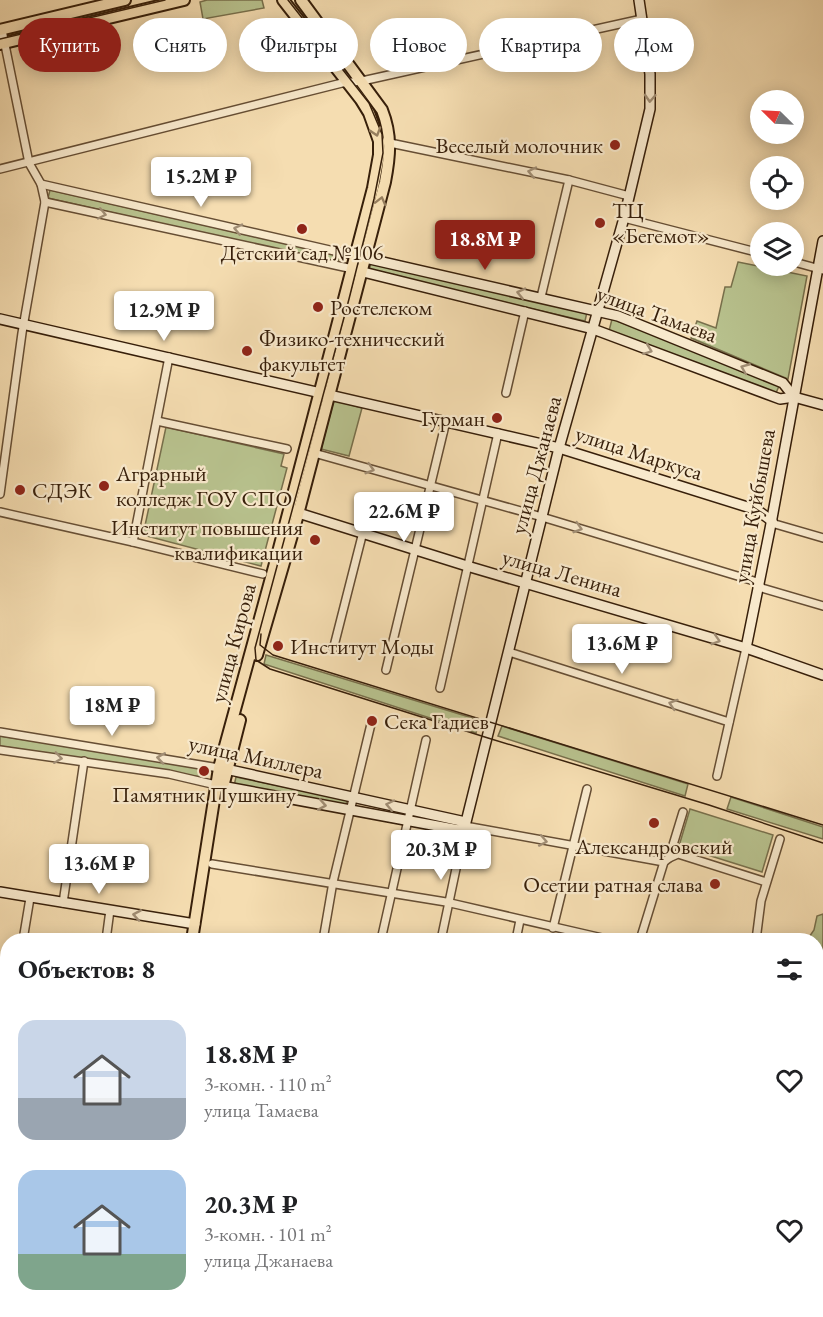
<!DOCTYPE html>
<html lang="ru">
<meta charset="utf-8">
<style>
body{margin:0;font-family:"EB Garamond",serif;background:#f2f2f2;color:#202124;height:100vh;display:flex;flex-direction:column;font-size:22px;white-space:nowrap}
*{box-sizing:border-box;margin:0}
p{font-size:20px;color:#757577}
.icon{flex:none;width:33px;height:33px;fill:none;stroke:currentColor;stroke-width:2;stroke-linecap:round;stroke-linejoin:round}
.map{position:relative;flex:1;overflow:hidden}
.panel{position:absolute;left:0px;top:933px;width:824px;height:384px;display:flex;flex-direction:column;background:#fff;border-radius:24px 24px 0 0;box-shadow:0 3px 15px #0003}
.panel>*{flex:none}
.hud{position:absolute;left:18px;top:18px;width:788px;height:54px;display:flex;gap:12px}
.needle{width:39px;rotate:294deg}
.buttons{position:absolute;left:750px;top:90px;display:grid;gap:12px}
.buttons a{display:grid;place-items:center;width:54px;height:54px;border-radius:50%;background:#fff;box-shadow:0 3px 15px #0003;font-size:30px}
.price{position:absolute;translate:-50% -51px;padding:0 14px;border-radius:6px;background:#fff;color:#222;font-size:20px;line-height:39px;filter:drop-shadow(0 2px 3px #0008)}
.price::after{content:'';position:absolute;left:50%;top:36px;width:18px;height:14px;margin-left:-9px;background:inherit;clip-path:polygon(0 0,100% 0,50% 100%)}
.price.on{background:#8f2418;color:#fff}
ul{padding:0;list-style:none}
li{display:flex;align-items:center;gap:18px;height:150px;padding:0 18px}
li span{display:grid;place-items:center;flex:none;width:168px;height:120px;border-radius:18px;color:#555}
li>.icon{margin-inline-start:auto}
span .icon{width:72px;height:72px;fill:#fffc;stroke-width:1}
li b{font-size:26px}
h2{display:flex;justify-content:space-between;align-items:center;height:72px;padding:0 18px;font-size:26px}
.chip{padding:0 21px;border-radius:27px;background:#fff;box-shadow:0 3px 15px #0003;font-size:21px;line-height:54px}
.chip.on{background:#8f2418;color:#fff}
.map>svg:first-child{display:block}
.green{fill:#b8c28e;stroke:#78704c;stroke-width:1.5}
.water{fill:#9cbcad;stroke:#747d6c;stroke-width:1.5}
.lines{fill:none;stroke-linecap:round;stroke-linejoin:round}
.street-casing{stroke:#664e34;stroke-width:10}
.secondary-casing{stroke:#371f0a;stroke-width:12}
.primary-casing{stroke:#371f0a;stroke-width:14}
.street{stroke:#f8e9cc;stroke-width:7}
.secondary{stroke:#f8e9cc;stroke-width:9}
.primary{stroke:#f5ddb1;stroke-width:10}
.tram{stroke:#371f0a;stroke-width:1.5}
.oneway{stroke:#a18e75}
.oneway2{stroke:#967e5e}
.poi-dot{fill:#8f2418;stroke:#f8e9cc;stroke-width:2}
.labels{text-anchor:middle;dominant-baseline:central;stroke-width:4.5;stroke-linejoin:round;paint-order:stroke}
.poi-label{font-size:22px;fill:#371f0a;stroke:#f8e9cc;text-anchor:start}
.street-label{font-size:22px;fill:#371f0a;stroke:#f8e9cc}
</style>
<div class="map">
<svg width="823" height="1317" viewBox="0 0 823 1317">
<rect width="100%" height="100%" fill="#f5ddb1"/>
<filter id="stains"><feTurbulence type="fractalNoise" baseFrequency=".00333" numOctaves="4"/><feColorMatrix values="0 0 0 0 .2 0 0 0 0 .09 0 0 0 0 .02 0 0 0 .5 -.17"/></filter>
<radialGradient id="worn" r=".72"><stop offset=".6" stop-color="#630" stop-opacity="0"/><stop offset="1" stop-color="#630" stop-opacity=".3"/></radialGradient>
<g class="green">
<polygon points="207,0 262,0 264,8 203,19 200,2"/>
<polygon points="50,190 340,256 337,264 48,198"/>
<polygon points="371,262 587,312 585,321 369,271"/>
<polygon points="738,262 807,276 788,379 691,338 697,321 716,328 725,287 731,287"/>
<polygon points="612,319 780,384 775,395 609,331"/>
<polygon points="334,400 362,408 349,456 321,449"/>
<polygon points="166,427 284,454 281,466 287,468 261,566 143,535"/>
<polygon points="266,655 479,720 476,733 264,664"/>
<polygon points="502,726 688,784 685,796 498,736"/>
<polygon points="0,736 202,767 201,777 0,746"/>
<polygon points="236,777 347,800 346,805 234,786"/>
<polygon points="731,797 823,827 823,839 727,809"/>
<polygon points="690,809 773,835 762,872 679,846"/>
<polygon points="823,914 823,975 816,974 816,940 807,940 814,930 817,916"/>
<polygon points="816,1303 823,1303 823,1317 605,1317 605,1310 816,1310"/>
<polygon points="343,1310 497,1310 496,1317 369,1317 369,1312 349,1310 351,1317 346,1317"/>
</g>
<g class="water">
<polygon points="7,1115 7,1174 0,1176 0,1116"/>
<polygon points="816,1238 823,1240 823,1300 816,1299"/>
</g>
<g class="lines">
<defs>
<g id="street">
<polyline points="390,143 569,180 629,196"/>
<polyline points="0,169 342,83 362,81 642,19"/>
<polyline points="41,184 356,256"/>
<polyline points="45,202 353,269"/>
<polyline points="624,218 760,253"/>
<polyline points="794,262 823,270"/>
<polyline points="541,297 569,180"/>
<polyline points="506,393 525,311"/>
<polyline points="157,421 287,449"/>
<polyline points="314,453 542,517 754,581 762,588 823,606"/>
<polyline points="0,494 22,333 45,202 41,184 29,163 2,30"/>
<polyline points="0,512 133,542 263,574"/>
<polyline points="772,521 775,524 823,538"/>
<polyline points="133,542 169,357"/>
<polyline points="333,650 363,532"/>
<polyline points="509,652 729,722"/>
<polyline points="386,670 446,421"/>
<polyline points="440,688 498,433"/>
<polyline points="0,732 219,768"/>
<polyline points="0,750 169,774 216,785"/>
<polyline points="717,776 746,648"/>
<polyline points="669,858 683,812"/>
<polyline points="212,864 446,902 611,940"/>
<polyline points="63,903 84,761"/>
<polyline points="553,928 587,789"/>
<polyline points="23,940 30,898"/>
<polyline points="106,940 110,910"/>
<polyline points="323,940 333,882 371,724"/>
<polyline points="381,940 426,740"/>
<polyline points="441,940 465,826 664,862"/>
<polyline points="516,940 520,920"/>
<polyline points="640,940 664,862 669,858 678,854 766,882"/>
<polyline points="756,940 761,901 780,839"/>
<polyline points="816,1037 823,1039"/>
<polyline points="0,1078 8,1032"/>
<polyline points="816,1119 823,1120"/>
<polyline points="8,1197 2,1197 8,1238"/>
<polyline points="0,1298 8,1288"/>
<polyline points="59,1310 60,1317"/>
<polyline points="319,1317 321,1310"/>
</g>
<g id="secondary">
<polyline points="361,257 618,316 783,383 794,397"/>
<polyline points="355,270 593,329 780,399 794,397 823,405"/>
<polyline points="0,319 559,448 757,510 772,521"/>
<polyline points="292,511 467,566 746,648 823,675"/>
<polyline points="746,648 770,529 823,241"/>
<polyline points="221,768 461,821 465,826"/>
<polyline points="216,785 459,830 465,826"/>
<polyline points="465,826 559,448 624,218 650,109 650,74 639,0"/>
<polyline points="0,892 195,924"/>
</g>
<g id="primary">
<polyline points="0,30 125,0"/>
<polyline points="0,44 184,0"/>
<path d="M257 655 297 518 385 182C390 156 392 135 382 110L301 0"/>
<polyline points="224,783 240,720"/>
<polyline points="192,940 219,768 277,556 373,188 379,155 379,141 369,113 361,100 283,0"/>
<polyline points="157,1317 158,1310"/>
</g>
</defs>
<use href="#street" class="street-casing"/>
<use href="#secondary" class="secondary-casing"/>
<use href="#primary" class="primary-casing"/>
<use href="#street" class="street"/>
<use href="#secondary" class="secondary"/>
<use href="#primary" class="primary"/>
<g class="tram">
<polyline points="288,0 369,103 382,134 383,153 374,199 349,299 255,648 256,660 270,669 488,738 709,805 823,843"/>
<polyline points="0,39 165,0"/>
<polyline points="261,634 260,645 273,655 823,825"/>
<path d="M239 1313C255 1314 269 1316 283 1310"/>
<polyline points="319,1317 319,1310"/>
</g>
</g>
<defs><path id="oneway-chevron" d="M-2-3.5L2.5 0L-2 3.5" fill="none" stroke-width="1.6" stroke-linecap="round" stroke-linejoin="round" transform="scale(1.5)"/></defs>
<g class="oneway">
<use href="#oneway-chevron" transform="translate(650 98) rotate(93)"/>
<use href="#oneway-chevron" transform="translate(532 172) rotate(-168)"/>
<use href="#oneway-chevron" transform="translate(102 214) rotate(12)"/>
<use href="#oneway-chevron" transform="translate(238 229) rotate(-167)"/>
<use href="#oneway-chevron" transform="translate(521 293) rotate(-167)"/>
<use href="#oneway-chevron" transform="translate(648 350) rotate(21)"/>
<use href="#oneway-chevron" transform="translate(745 368) rotate(-158)"/>
<use href="#oneway-chevron" transform="translate(370 469) rotate(16)"/>
<use href="#oneway-chevron" transform="translate(578 528) rotate(17)"/>
<use href="#oneway-chevron" transform="translate(716 640) rotate(17)"/>
<use href="#oneway-chevron" transform="translate(673 704) rotate(-162)"/>
<use href="#oneway-chevron" transform="translate(58 758) rotate(8)"/>
<use href="#oneway-chevron" transform="translate(161 758) rotate(-171)"/>
<use href="#oneway-chevron" transform="translate(322 805) rotate(10)"/>
<use href="#oneway-chevron" transform="translate(390 805) rotate(-168)"/>
<use href="#oneway-chevron" transform="translate(543 841) rotate(11)"/>
<use href="#oneway-chevron" transform="translate(137 915) rotate(-170)"/>
</g>
<g class="oneway2">
<use href="#oneway-chevron" transform="translate(376 132) rotate(73)"/>
<use href="#oneway-chevron" transform="translate(381 201) rotate(-76)"/>
</g>
<g class="poi-dot">
<circle cx="615" cy="145" r="6"/>
<circle cx="600" cy="223" r="6"/>
<circle cx="302" cy="229" r="6"/>
<circle cx="318" cy="307" r="6"/>
<circle cx="247" cy="351" r="6"/>
<circle cx="497" cy="418" r="6"/>
<circle cx="104" cy="486" r="6"/>
<circle cx="20" cy="490" r="6"/>
<circle cx="315" cy="540" r="6"/>
<circle cx="278" cy="646" r="6"/>
<circle cx="372" cy="721" r="6"/>
<circle cx="204" cy="771" r="6"/>
<circle cx="654" cy="823" r="6"/>
<circle cx="715" cy="884" r="6"/>
</g>
<g class="labels">
<g class="poi-label">
<text x="603" y="145" text-anchor="end">Веселый молочник</text>
<text x="612" y="210">ТЦ<tspan x="612" dy="25">«Бегемот»</tspan></text>
<text x="302" y="252" text-anchor="middle">Детский сад №106</text>
<text x="330" y="307">Ростелеком</text>
<text x="259" y="338">Физико-технический<tspan x="259" dy="25">факультет</tspan></text>
<text x="485" y="418" text-anchor="end">Гурман</text>
<text x="116" y="473">Аграрный<tspan x="116" dy="25">колледж ГОУ СПО</tspan></text>
<text x="32" y="490">СДЭК</text>
<text x="303" y="527" text-anchor="end">Институт повышения<tspan x="303" dy="25">квалификации</tspan></text>
<text x="290" y="646">Институт Моды</text>
<text x="384" y="721">Сека Гадиев</text>
<text x="204" y="794" text-anchor="middle">Памятник Пушкину</text>
<text x="654" y="846" text-anchor="middle">Александровский</text>
<text x="703" y="884" text-anchor="end">Осетии ратная слава</text>
</g>
<g class="street-label">
<text transform="translate(657 314) rotate(20)">улица Тамаева</text>
<text transform="translate(639 453) rotate(18)">улица Маркуса</text>
<text transform="translate(536 465) rotate(-75)">улица Джанаева</text>
<text transform="translate(754 506) rotate(-80)">улица Куйбышева</text>
<text transform="translate(562 573) rotate(16)">улица Ленина</text>
<text transform="translate(233 643) rotate(-75)">улица Кирова</text>
<text transform="translate(256 757) rotate(12)">улица Миллера</text>
</g>
</g>
<rect width="100%" height="100%" filter="url(#stains)"/>
<rect width="100%" height="100%" fill="url(#worn)"/>
</svg>
<div class="buttons">
<a><svg class="needle" viewBox="-14 -14 28 28"><path d="M0-13l5 13h-10z" fill="#e53935"/><path d="M0 13l5-13h-10z" fill="#757577"/></svg></a>
<a><svg class="icon" aria-label="locate" viewBox="0 0 24 24"><circle cx="12" cy="12" r="6"/><path d="M12 2v4M12 18v4M2 12h4M18 12h4"/></svg></a>
<a><svg class="icon" aria-label="layers" viewBox="0 0 24 24"><path d="M12 4l9 5-9 5-9-5zM3 14l9 5 9-5"/></svg></a>
</div>
<b class="price" style="left:201px;top:208px">15.2M ₽</b>
<b class="price on" style="left:485px;top:271px">18.8M ₽</b>
<b class="price" style="left:164px;top:342px">12.9M ₽</b>
<b class="price" style="left:404px;top:543px">22.6M ₽</b>
<b class="price" style="left:622px;top:675px">13.6M ₽</b>
<b class="price" style="left:112px;top:737px">18M ₽</b>
<b class="price" style="left:441px;top:881px">20.3M ₽</b>
<b class="price" style="left:99px;top:895px">13.6M ₽</b>
<div class="hud">
<a class="chip on">Купить</a>
<a class="chip">Снять</a>
<a class="chip">Фильтры</a>
<a class="chip">Новое</a>
<a class="chip">Квартира</a>
<a class="chip">Дом</a>
</div>
<section class="panel">
<h2>Объектов: 8<svg class="icon" aria-label="filters" viewBox="0 0 24 24"><path d="M4 7h16M4 17h16"/><circle cx="9" cy="7" r="2"/><circle cx="15" cy="17" r="2"/></svg></h2>
<ul>
<li><span style="background:linear-gradient(#c9d6e8 65%,#9aa5b1 0)"><svg class="icon" aria-label="home" viewBox="0 0 24 24"><path d="M3 11l9-7 9 7M6 9v11h12V9"/></svg></span><div><b>18.8M ₽</b><p>3-комн. · 110 m²</p><p>улица Тамаева</p></div><svg class="icon" aria-label="heart" viewBox="0 0 24 24"><path d="M12 20l-8-8c-3-5 5-10 8-4 3-6 11-1 8 4z"/></svg></li>
<li><span style="background:linear-gradient(#a9c7e8 70%,#7fa58c 0)"><svg class="icon" aria-label="home" viewBox="0 0 24 24"><path d="M3 11l9-7 9 7M6 9v11h12V9"/></svg></span><div><b>20.3M ₽</b><p>3-комн. · 101 m²</p><p>улица Джанаева</p></div><svg class="icon" aria-label="heart" viewBox="0 0 24 24"><path d="M12 20l-8-8c-3-5 5-10 8-4 3-6 11-1 8 4z"/></svg></li>
</ul>
</section>
</div>
